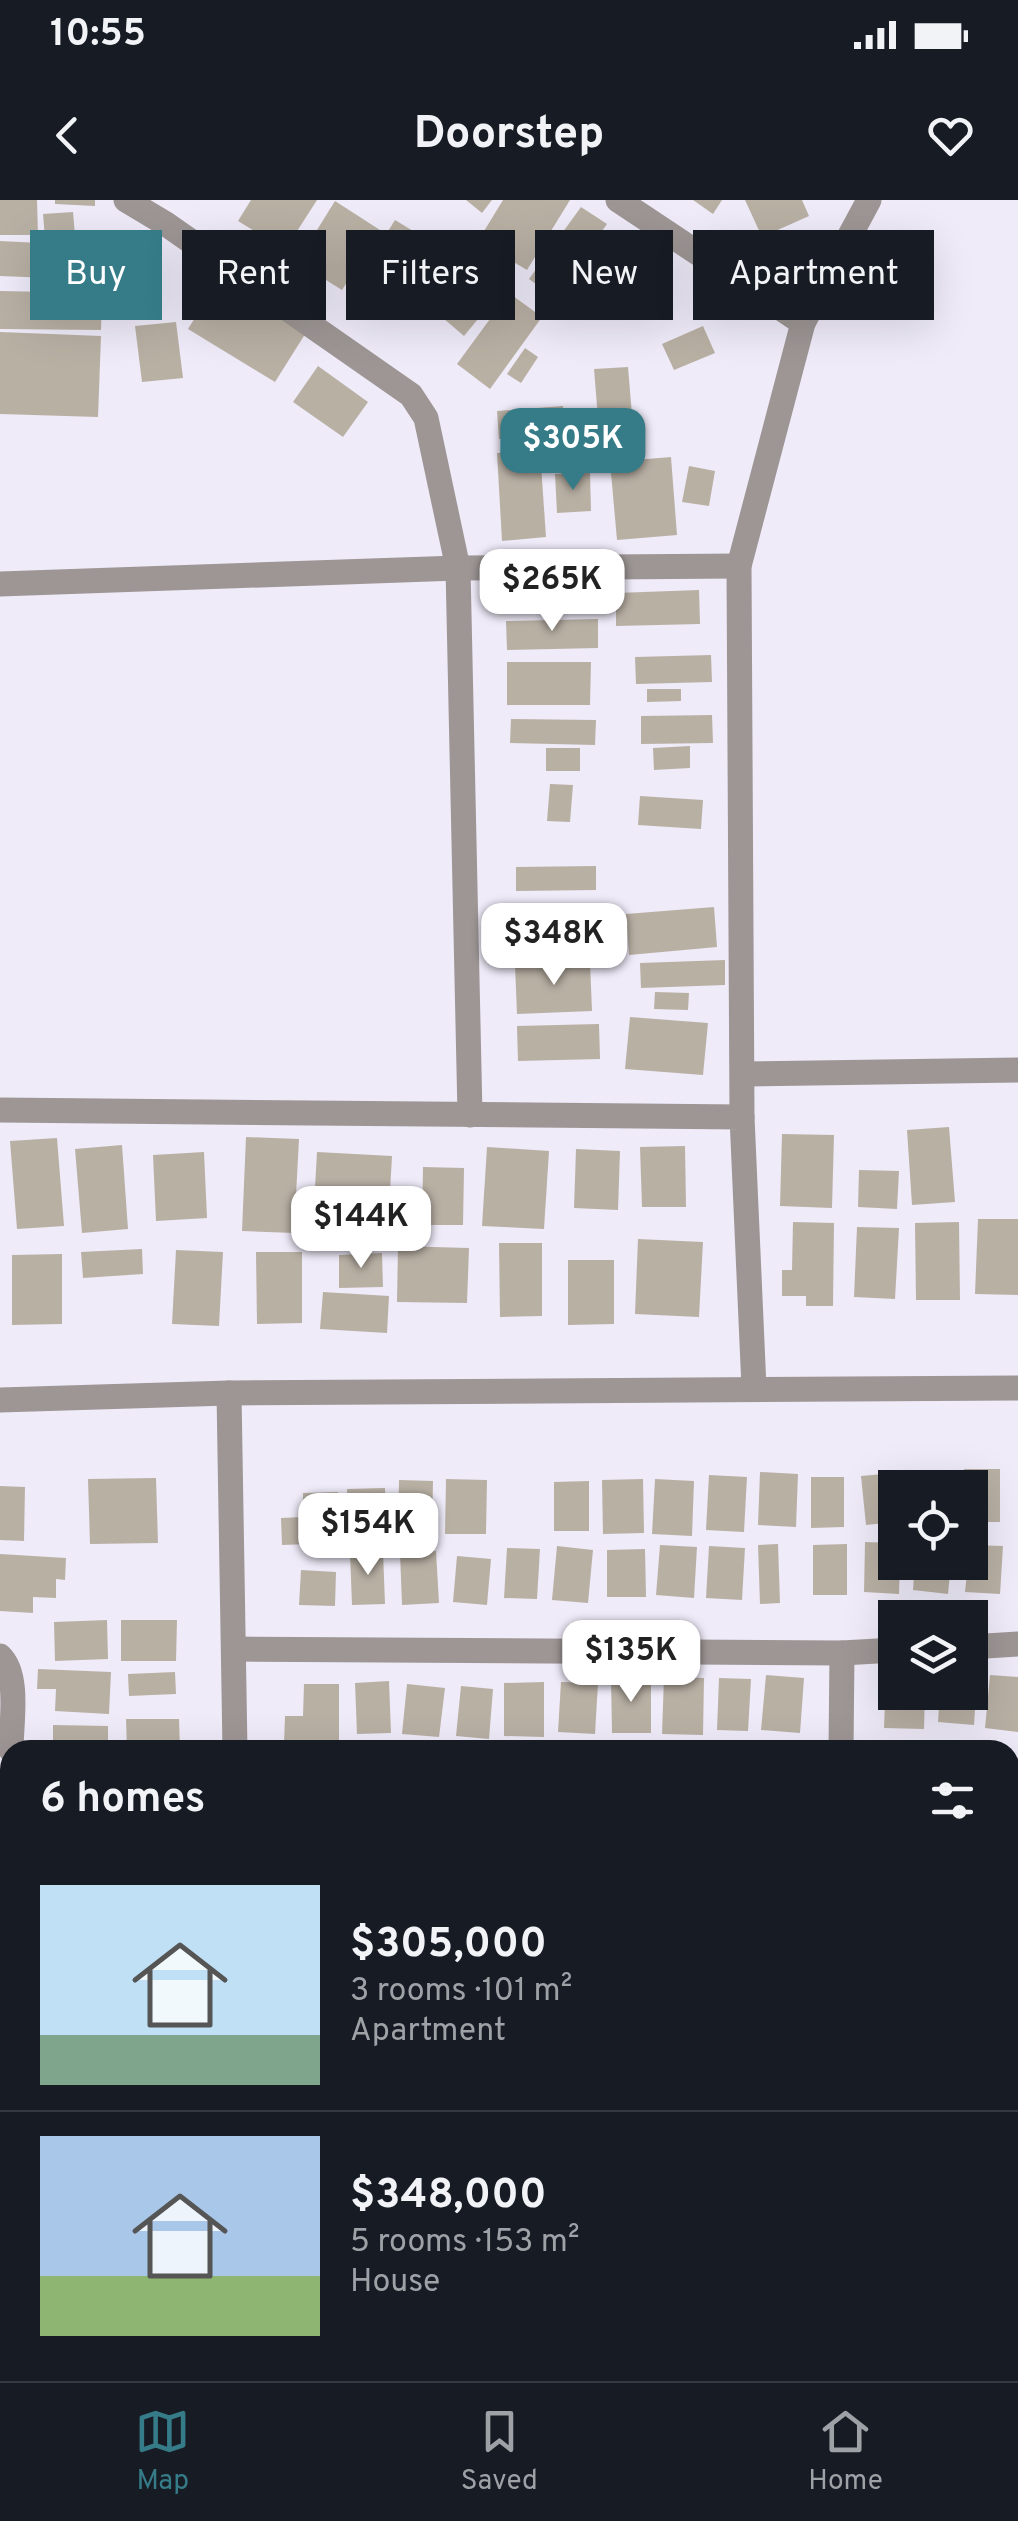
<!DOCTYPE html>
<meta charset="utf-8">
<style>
body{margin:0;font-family:Overpass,sans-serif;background:#242831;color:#f1f3f6;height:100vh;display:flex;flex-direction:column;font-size:38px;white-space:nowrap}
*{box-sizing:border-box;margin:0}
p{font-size:32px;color:#9ea1a6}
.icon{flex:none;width:55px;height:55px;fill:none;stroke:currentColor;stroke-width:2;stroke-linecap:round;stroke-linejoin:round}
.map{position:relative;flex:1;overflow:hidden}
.panel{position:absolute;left:0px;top:1540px;width:1020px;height:642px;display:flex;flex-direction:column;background:#171b24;border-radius:30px 30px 0 0;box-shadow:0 10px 40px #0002}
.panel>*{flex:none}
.banner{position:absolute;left:30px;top:30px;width:960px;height:90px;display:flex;gap:20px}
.fabs{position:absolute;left:878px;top:1270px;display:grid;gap:20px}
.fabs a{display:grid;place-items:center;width:110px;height:110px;border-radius:0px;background:#171b24;box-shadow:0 10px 40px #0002;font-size:50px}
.price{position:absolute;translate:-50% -85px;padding:0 22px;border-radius:20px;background:#fff;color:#222;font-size:32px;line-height:65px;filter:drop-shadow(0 2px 5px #0008)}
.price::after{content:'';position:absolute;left:50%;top:60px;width:30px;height:22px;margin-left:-15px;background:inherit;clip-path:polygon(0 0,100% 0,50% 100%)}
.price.active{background:#357b88;color:#fff}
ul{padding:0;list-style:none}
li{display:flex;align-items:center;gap:30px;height:250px;padding:0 40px}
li+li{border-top:2px solid #363941}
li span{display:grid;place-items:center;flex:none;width:280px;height:200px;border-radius:0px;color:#555}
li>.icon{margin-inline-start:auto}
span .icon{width:120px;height:120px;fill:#fffc;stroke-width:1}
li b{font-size:42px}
h2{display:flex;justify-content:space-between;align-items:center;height:120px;padding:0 40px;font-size:42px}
.chip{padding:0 35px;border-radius:0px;background:#171b24;box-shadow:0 10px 40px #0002;font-size:35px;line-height:90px}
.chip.active{background:#357b88;color:#fff}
.status{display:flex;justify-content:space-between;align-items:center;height:70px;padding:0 50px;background:#171b24;direction:ltr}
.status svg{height:28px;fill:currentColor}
header{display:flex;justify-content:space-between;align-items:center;height:130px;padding:0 40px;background:#171b24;font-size:45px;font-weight:700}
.tabs{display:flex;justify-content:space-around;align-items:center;height:140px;border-top:2px solid #363941;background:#171b24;font-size:28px;color:#9ea1a6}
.tabs a{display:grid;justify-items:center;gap:5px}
.tabs .active{color:#357b88}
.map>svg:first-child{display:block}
.building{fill:#b9b0a4}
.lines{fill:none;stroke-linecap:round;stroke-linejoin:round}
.street{stroke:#9d9695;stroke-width:25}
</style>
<div class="status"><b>10:55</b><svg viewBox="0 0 49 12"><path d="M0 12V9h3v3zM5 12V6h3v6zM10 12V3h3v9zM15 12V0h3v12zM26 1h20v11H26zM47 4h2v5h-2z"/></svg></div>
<header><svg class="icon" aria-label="back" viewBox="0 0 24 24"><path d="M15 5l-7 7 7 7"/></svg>Doorstep<svg class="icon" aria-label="heart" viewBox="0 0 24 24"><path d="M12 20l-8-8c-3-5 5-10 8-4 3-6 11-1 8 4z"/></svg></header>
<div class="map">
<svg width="1018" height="2181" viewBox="0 0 1018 2181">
<rect width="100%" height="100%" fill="#efebf9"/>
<g class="building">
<polygon points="0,0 37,0 38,35 0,35"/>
<polygon points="55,0 95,0 95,6 55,4"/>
<polygon points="251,0 317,0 285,50 238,21"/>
<polygon points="466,0 492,0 482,13"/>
<polygon points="503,0 570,0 527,70 478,41"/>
<polygon points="693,0 722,0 713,14"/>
<polygon points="745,0 802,0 809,16 762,37"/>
<polygon points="335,1 380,30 342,90 297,62"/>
<polygon points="581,7 607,24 554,97 529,79"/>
<polygon points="73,12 75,35 45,38 43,14"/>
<polygon points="395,20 428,40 384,111 351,91"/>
<polygon points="0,41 100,46 99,80 0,76"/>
<polygon points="595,52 605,59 583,87 573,80"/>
<polygon points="450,67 492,102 464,136 422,100"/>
<polygon points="220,78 307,131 275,182 188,129"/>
<polygon points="0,91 102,93 101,130 0,129"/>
<polygon points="509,93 542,117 490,189 457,164"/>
<polygon points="176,122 183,178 142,182 135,126"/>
<polygon points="703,126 715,153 674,170 662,144"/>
<polygon points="0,132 101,136 98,217 0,214"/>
<polygon points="525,148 538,157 521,183 507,174"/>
<polygon points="318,166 368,202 343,237 293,202"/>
<polygon points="628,167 632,215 598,218 594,169"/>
<polygon points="563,206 565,234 499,239 497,211"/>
<polygon points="540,250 546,337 502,341 497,253"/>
<polygon points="671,257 677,335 617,340 610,262"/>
<polygon points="689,266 715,271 709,306 682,302"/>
<polygon points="590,273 591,311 557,313 555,274"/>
<polygon points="699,390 700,424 616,426 616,393"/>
<polygon points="598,419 598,448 507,450 506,421"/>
<polygon points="711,455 712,482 636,484 635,457"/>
<polygon points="507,462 591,462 590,505 507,505"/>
<polygon points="647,489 681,489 681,501 647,502"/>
<polygon points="712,515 713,543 641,544 641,516"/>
<polygon points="511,519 596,520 595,545 510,543"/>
<polygon points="690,546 690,568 654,570 653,548"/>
<rect x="546" y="548" width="34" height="23"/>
<polygon points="550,584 573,585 570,622 547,621"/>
<polygon points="640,596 703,600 701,629 638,625"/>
<polygon points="596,666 596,690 516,691 516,667"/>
<polygon points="573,706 574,743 539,744 538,707"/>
<polygon points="714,707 717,747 629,755 626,714"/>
<polygon points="725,760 725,785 641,788 640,763"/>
<polygon points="590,762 592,811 517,814 515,765"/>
<polygon points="655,792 689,793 688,810 654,809"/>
<polygon points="630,817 708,823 703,875 625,869"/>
<polygon points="599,824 600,859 518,861 517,826"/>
<polygon points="949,927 955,1002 912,1005 907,930"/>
<polygon points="782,934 834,935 832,1008 780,1006"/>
<polygon points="246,937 299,939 294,1033 242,1031"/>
<polygon points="57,938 64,1026 17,1029 10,941"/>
<polygon points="122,945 128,1029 82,1033 75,949"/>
<polygon points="685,946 686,1007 642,1007 640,947"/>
<polygon points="487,947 549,951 544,1029 482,1026"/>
<polygon points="576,949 620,951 618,1010 574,1008"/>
<polygon points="204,952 207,1018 156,1021 153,955"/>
<polygon points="317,952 392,956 387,1045 312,1041"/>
<polygon points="423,967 464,968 463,1025 422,1025"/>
<polygon points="859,970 899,971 897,1009 858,1007"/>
<polygon points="978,1019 1018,1019 1018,1095 975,1094"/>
<polygon points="793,1022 834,1023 833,1106 806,1106 806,1096 782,1096 782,1070 792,1070"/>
<polygon points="959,1022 960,1100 916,1100 915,1023"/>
<polygon points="857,1027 899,1028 895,1099 854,1097"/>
<polygon points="638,1039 703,1042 699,1117 635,1114"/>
<polygon points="499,1043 542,1043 542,1116 500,1117"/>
<polygon points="398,1046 469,1048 467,1103 397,1102"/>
<polygon points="142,1049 143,1074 83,1078 81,1052"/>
<polygon points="176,1050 223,1052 219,1126 172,1124"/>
<polygon points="256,1052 302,1052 302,1123 257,1124"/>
<polygon points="382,1053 383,1087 339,1088 339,1055"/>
<polygon points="62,1054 62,1124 12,1125 12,1055"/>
<polygon points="568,1060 614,1060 614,1124 568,1125"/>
<polygon points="323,1092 389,1096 387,1133 320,1129"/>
<polygon points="964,1269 1000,1269 1000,1322 970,1322 970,1288 964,1288"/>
<polygon points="760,1272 798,1274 796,1327 758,1325"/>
<polygon points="916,1272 952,1275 951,1288 914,1288"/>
<polygon points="895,1273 895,1322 866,1325 861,1276"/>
<polygon points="709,1275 747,1277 744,1332 706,1330"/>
<polygon points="811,1277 844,1277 844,1327 811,1328"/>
<polygon points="156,1278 158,1343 90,1344 88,1279"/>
<polygon points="446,1279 487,1280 486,1334 445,1334"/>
<polygon points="643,1279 644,1333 603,1334 602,1280"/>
<polygon points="655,1279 694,1281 692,1336 652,1334"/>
<polygon points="399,1280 433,1281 432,1336 398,1335"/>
<polygon points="589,1281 589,1331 554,1331 554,1282"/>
<polygon points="0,1286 25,1287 24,1341 0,1340"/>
<polygon points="385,1288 386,1329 348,1330 347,1289"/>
<polygon points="338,1292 339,1343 282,1345 281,1318 303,1317 303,1293"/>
<polygon points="865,1342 895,1343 895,1362 900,1362 899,1394 864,1392"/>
<polygon points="778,1344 780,1403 760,1404 758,1345"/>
<polygon points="847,1344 847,1395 813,1395 813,1345"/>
<polygon points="660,1345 697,1347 694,1398 656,1395"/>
<polygon points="970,1345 1003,1346 1000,1394 965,1392"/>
<polygon points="557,1346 593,1350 588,1403 552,1400"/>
<polygon points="709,1346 745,1348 742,1400 706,1398"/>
<polygon points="507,1348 540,1349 537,1399 504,1398"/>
<polygon points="645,1349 646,1397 607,1397 607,1350"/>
<polygon points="436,1351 439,1403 402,1405 400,1353"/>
<polygon points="383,1352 385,1404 352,1405 350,1353"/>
<polygon points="0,1354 66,1358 65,1380 56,1379 56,1398 33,1397 33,1413 0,1411"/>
<polygon points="457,1356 491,1359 487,1405 453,1402"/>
<polygon points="915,1362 951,1362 948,1394 913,1390"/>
<polygon points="301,1370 336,1372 335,1406 299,1405"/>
<polygon points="107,1420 108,1459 55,1461 54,1422"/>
<polygon points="121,1420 177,1420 176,1461 121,1461"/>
<polygon points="38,1469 111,1472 109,1514 55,1511 56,1489 37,1489"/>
<polygon points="175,1472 176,1494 129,1496 128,1474"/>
<polygon points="886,1472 895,1473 895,1492 925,1492 924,1529 884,1528"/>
<polygon points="766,1475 804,1478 800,1533 761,1530"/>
<polygon points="990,1475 1018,1477 1018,1532 985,1528"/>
<polygon points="651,1477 651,1533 612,1533 611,1478"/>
<polygon points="664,1477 704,1478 703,1535 662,1534"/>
<polygon points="970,1477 977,1478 974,1525 938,1522 940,1492 970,1492"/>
<polygon points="719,1478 751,1479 748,1531 717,1530"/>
<polygon points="389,1481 391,1533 357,1534 355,1483"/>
<polygon points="544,1482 544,1537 504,1536 504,1483"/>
<polygon points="561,1482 598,1483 595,1534 558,1532"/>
<polygon points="304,1484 339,1484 339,1543 284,1543 285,1516 303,1516"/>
<polygon points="407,1484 445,1488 439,1537 402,1534"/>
<polygon points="461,1486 493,1489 489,1539 456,1536"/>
<polygon points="126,1519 179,1519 180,1550 127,1550"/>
<polygon points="53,1525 108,1526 108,1550 53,1550"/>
<polygon points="886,1543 929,1545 929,1550 885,1550"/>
<polygon points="938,1545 978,1547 978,1550 938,1550"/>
<polygon points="0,1694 10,1695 10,1748 0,1747"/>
<polygon points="1010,1696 1018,1696 1018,1736 1010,1735"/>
<polygon points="1010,1746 1018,1746 1018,1802 1010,1801"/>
<polygon points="0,1764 10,1765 10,1820 0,1820"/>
<polygon points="1010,1981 1016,1981 1015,2011 1010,2011"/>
<rect x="1014" y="2113" width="4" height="34"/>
<rect x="57" y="2172" width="53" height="9"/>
<polygon points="135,2172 188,2172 188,2181 134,2181"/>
<polygon points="297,2172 349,2172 348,2181 297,2181"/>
<polygon points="525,2172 560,2172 560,2177 525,2176"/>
<rect x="712" y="2172" width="50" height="9"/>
<polygon points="781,2172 834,2172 833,2181 781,2181"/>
<polygon points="915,2172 955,2172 954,2181 915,2181"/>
<rect x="967" y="2172" width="37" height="9"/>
</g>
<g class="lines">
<g class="street">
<polyline points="126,0 166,24 411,195 426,218 458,368 470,915"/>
<polyline points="618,0 803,123"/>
<polyline points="0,384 458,368 739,366"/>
<polyline points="743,874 1018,870"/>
<polyline points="0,910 742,917 754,1188"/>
<polyline points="742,917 739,366 803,123 869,0"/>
<polyline points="229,1193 235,1550"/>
<polyline points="0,1200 229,1193 1018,1188"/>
<polyline points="970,1447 1018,1444"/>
<polyline points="234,1449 842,1453 895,1450"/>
<path d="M0 1456C20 1475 11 1524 11 1550"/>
<polyline points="841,1550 842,1453"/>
<polyline points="1010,1642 1018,1642"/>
<polyline points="0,1657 10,1657"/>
<polyline points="1010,1854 1018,1854"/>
<polyline points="0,1860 10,1860"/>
<polyline points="1010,2062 1018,2062"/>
<polyline points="16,2172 16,2181"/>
<polyline points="451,2172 452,2181"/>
<polyline points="868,2172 869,2181"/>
<polyline points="243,2181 243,2172"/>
<polyline points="663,2181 664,2172"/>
</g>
</g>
</svg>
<div class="fabs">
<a><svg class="icon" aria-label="locate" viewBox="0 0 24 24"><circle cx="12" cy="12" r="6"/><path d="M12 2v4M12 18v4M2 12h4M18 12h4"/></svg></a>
<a><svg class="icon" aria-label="layers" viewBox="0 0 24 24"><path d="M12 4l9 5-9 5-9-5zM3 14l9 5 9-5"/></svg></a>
</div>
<b class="price active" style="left:573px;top:293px">$305K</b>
<b class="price" style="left:552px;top:434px">$265K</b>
<b class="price" style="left:554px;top:788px">$348K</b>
<b class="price" style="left:361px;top:1071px">$144K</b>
<b class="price" style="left:368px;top:1378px">$154K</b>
<b class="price" style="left:631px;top:1505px">$135K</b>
<div class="banner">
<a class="chip active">Buy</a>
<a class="chip">Rent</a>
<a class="chip">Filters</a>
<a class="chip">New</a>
<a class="chip">Apartment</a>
</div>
<section class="panel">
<h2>6 homes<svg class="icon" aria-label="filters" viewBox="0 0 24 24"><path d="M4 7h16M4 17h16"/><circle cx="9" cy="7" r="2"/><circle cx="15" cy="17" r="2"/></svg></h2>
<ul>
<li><span style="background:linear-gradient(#bfe0f5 75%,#7fa58c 0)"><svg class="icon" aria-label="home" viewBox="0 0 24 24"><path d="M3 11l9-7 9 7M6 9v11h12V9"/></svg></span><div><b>$305,000</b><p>3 rooms · 101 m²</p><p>Apartment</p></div></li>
<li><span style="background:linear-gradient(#a9c7e8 70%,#8fb573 0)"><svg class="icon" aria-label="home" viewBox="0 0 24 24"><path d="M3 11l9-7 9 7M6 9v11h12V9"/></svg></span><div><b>$348,000</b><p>5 rooms · 153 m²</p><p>House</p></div></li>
</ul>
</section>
</div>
<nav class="tabs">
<a class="active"><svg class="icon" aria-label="map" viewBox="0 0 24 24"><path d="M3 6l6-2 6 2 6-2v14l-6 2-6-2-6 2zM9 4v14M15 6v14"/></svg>Map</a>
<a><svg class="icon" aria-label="saved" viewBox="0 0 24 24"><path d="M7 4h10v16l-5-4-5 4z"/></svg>Saved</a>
<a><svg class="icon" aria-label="home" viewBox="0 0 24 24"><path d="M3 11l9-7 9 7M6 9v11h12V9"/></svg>Home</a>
</nav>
